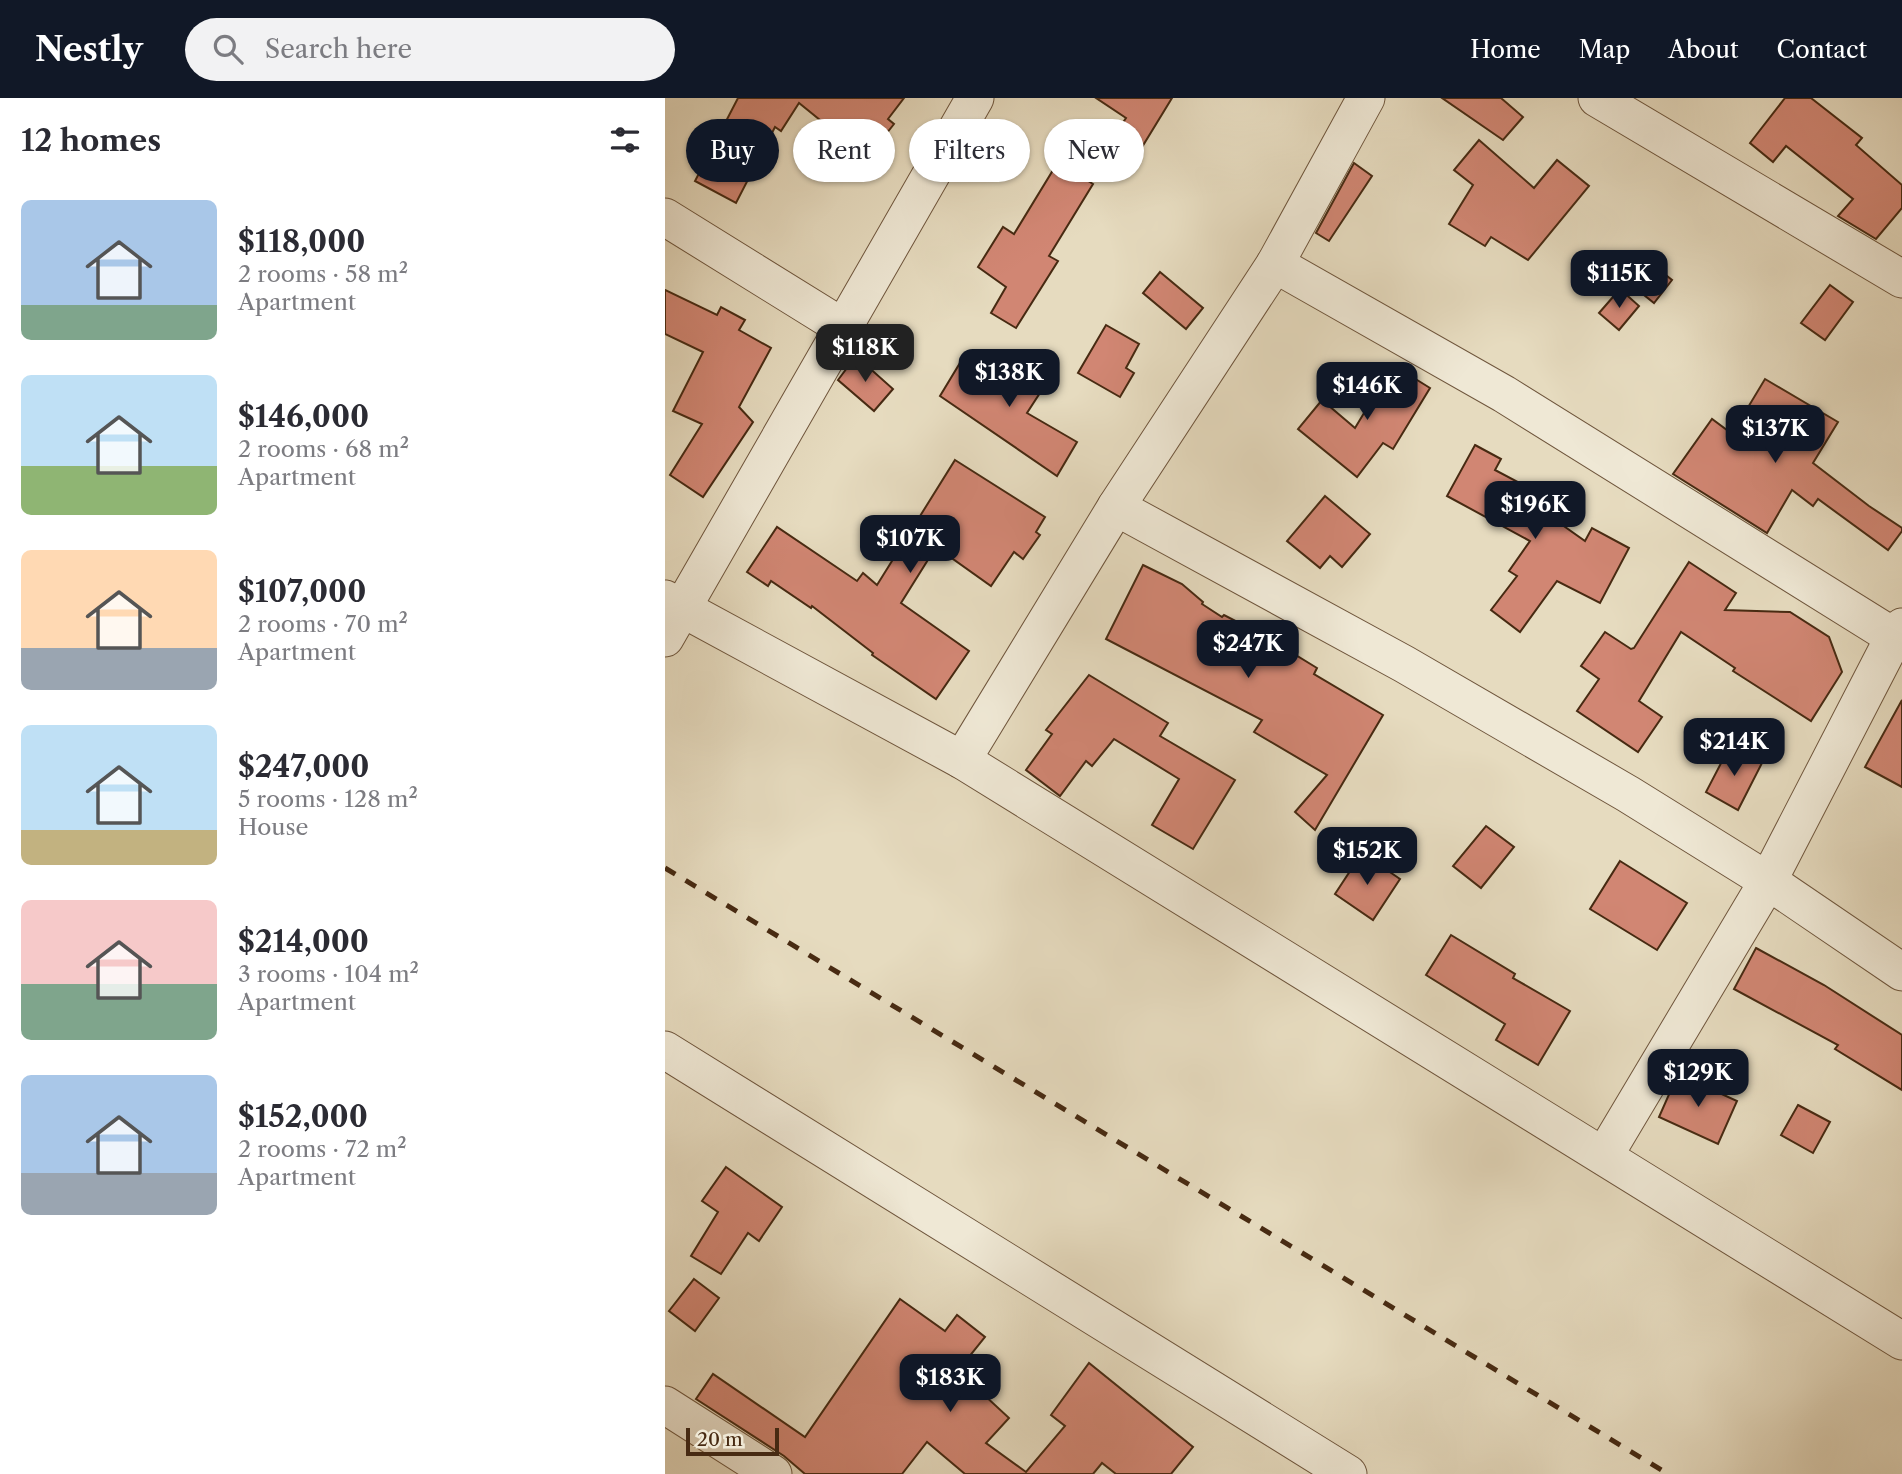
<!DOCTYPE html>
<meta charset="utf-8">
<style>
body{margin:0;font-family:"Libre Caslon Text",serif;background:#f2f2f3;color:#2b2b33;height:100vh;display:flex;flex-direction:column;font-size:26px;white-space:nowrap}
*{box-sizing:border-box;margin:0}
p{font-size:23px;color:#7c7c81}
.icon{flex:none;width:38px;height:38px;fill:none;stroke:currentColor;stroke-width:2;stroke-linecap:round;stroke-linejoin:round}
.map{position:relative;flex:1;overflow:hidden}
.details{display:flex;flex-direction:column;background:#fff;width:665px}
.details>*{flex:none}
.guide{position:absolute;left:21px;top:21px;width:665px;height:63px;display:flex;gap:14px}
.scale{position:absolute;left:21px;bottom:18px;width:93px;box-sizing:border-box;padding-left:7px;border:4px solid #472a12;border-top:0;font-size:19px;line-height:24px;white-space:nowrap;color:#472a12;-webkit-text-stroke:5px #efe8d5;paint-order:stroke}
.price{position:absolute;translate:-50% -60px;padding:0 16px;border-radius:14px;background:#111827;color:#fff;font-size:23px;line-height:46px;filter:drop-shadow(0 2px 4px #0008)}
.price::after{content:'';position:absolute;left:50%;top:42px;width:21px;height:16px;margin-left:-10px;background:inherit;clip-path:polygon(0 0,100% 0,50% 100%)}
.price.current{background:#222;color:#fff}
ul{padding:0;list-style:none}
li{display:flex;align-items:center;gap:21px;height:175px;padding:0 21px}
li span{display:grid;place-items:center;flex:none;width:196px;height:140px;border-radius:10px;color:#555}
li>.icon{margin-inline-start:auto}
span .icon{width:84px;height:84px;fill:#fffc;stroke-width:1}
li b{font-size:30px}
h2{display:flex;justify-content:space-between;align-items:center;height:84px;padding:0 21px;font-size:30px}
.chip{padding:0 24px;border-radius:32px;background:#fff;box-shadow:0 2px 5px #0004;font-size:24px;line-height:63px}
.chip.current{background:#111827;color:#fff}
header{display:flex;align-items:center;gap:42px;box-sizing:border-box;height:98px;padding:0 35px;background:#111827;color:#fff}
header strong{font-size:33px}
nav{display:flex;gap:38px;margin-inline-start:auto;font-size:24px}
.search{width:490px;height:63px;background:#f2f2f3;display:flex;align-items:center;gap:18px;box-sizing:border-box;padding:0 24px;border-radius:38px;color:#7c7c81;font-size:26px}
main{display:flex;flex:1;min-height:0}
.map>svg:first-child{display:block}
.building{fill:#d18673;stroke:#472a12;stroke-width:2}
.lines{fill:none;stroke-linecap:round;stroke-linejoin:round}
.minor-casing{stroke:#6f563d;stroke-width:39}
.minor{stroke:#efe8d5;stroke-width:37}
.rail{stroke:#472a12;stroke-width:5;stroke-dasharray:12 12;stroke-linecap:butt}
</style>
<header>
<strong>Nestly</strong>
<div class="search"><svg class="icon" aria-label="search" viewBox="0 0 24 24"><circle cx="10" cy="10" r="6"/><path d="M15 15l6 6"/></svg>Search here</div>
<nav><a>Home</a><a>Map</a><a>About</a><a>Contact</a></nav>
</header>
<main>
<section class="details">
<h2>12 homes<svg class="icon" aria-label="filters" viewBox="0 0 24 24"><path d="M4 7h16M4 17h16"/><circle cx="9" cy="7" r="2"/><circle cx="15" cy="17" r="2"/></svg></h2>
<ul>
<li><span style="background:linear-gradient(#a9c7e8 75%,#7fa58c 0)"><svg class="icon" aria-label="home" viewBox="0 0 24 24"><path d="M3 11l9-7 9 7M6 9v11h12V9"/></svg></span><div><b>$118,000</b><p>2 rooms · 58 m²</p><p>Apartment</p></div></li>
<li><span style="background:linear-gradient(#bfe0f5 65%,#8fb573 0)"><svg class="icon" aria-label="home" viewBox="0 0 24 24"><path d="M3 11l9-7 9 7M6 9v11h12V9"/></svg></span><div><b>$146,000</b><p>2 rooms · 68 m²</p><p>Apartment</p></div></li>
<li><span style="background:linear-gradient(#ffd9b3 70%,#9aa5b1 0)"><svg class="icon" aria-label="home" viewBox="0 0 24 24"><path d="M3 11l9-7 9 7M6 9v11h12V9"/></svg></span><div><b>$107,000</b><p>2 rooms · 70 m²</p><p>Apartment</p></div></li>
<li><span style="background:linear-gradient(#bfe0f5 75%,#c2b280 0)"><svg class="icon" aria-label="home" viewBox="0 0 24 24"><path d="M3 11l9-7 9 7M6 9v11h12V9"/></svg></span><div><b>$247,000</b><p>5 rooms · 128 m²</p><p>House</p></div></li>
<li><span style="background:linear-gradient(#f6c9c9 60%,#7fa58c 0)"><svg class="icon" aria-label="home" viewBox="0 0 24 24"><path d="M3 11l9-7 9 7M6 9v11h12V9"/></svg></span><div><b>$214,000</b><p>3 rooms · 104 m²</p><p>Apartment</p></div></li>
<li><span style="background:linear-gradient(#a9c7e8 70%,#9aa5b1 0)"><svg class="icon" aria-label="home" viewBox="0 0 24 24"><path d="M3 11l9-7 9 7M6 9v11h12V9"/></svg></span><div><b>$152,000</b><p>2 rooms · 72 m²</p><p>Apartment</p></div></li>
</ul>
</section>
<div class="map">
<svg width="1237" height="1376" viewBox="0 0 1237 1376">
<rect width="100%" height="100%" fill="#e6dbbf"/>
<filter id="stains"><feTurbulence type="fractalNoise" baseFrequency=".00286" numOctaves="4"/><feColorMatrix values="0 0 0 0 .2 0 0 0 0 .09 0 0 0 0 .02 0 0 0 .5 -.17"/></filter>
<radialGradient id="worn" r=".72"><stop offset=".6" stop-color="#630" stop-opacity="0"/><stop offset="1" stop-color="#630" stop-opacity=".3"/></radialGradient>
<g class="building">
<polygon points="73,0 239,0 223,21 229,26 202,60 134,5 116,33 110,29 71,105 30,83"/>
<polygon points="431,0 507,0 474,54 449,38 461,20"/>
<polygon points="777,0 836,0 858,19 838,42"/>
<polygon points="1120,0 1146,0 1197,40 1191,47 1237,87 1237,110 1211,141 1173,118 1188,101 1121,48 1108,64 1085,45"/>
<polygon points="814,42 869,90 892,62 924,88 863,162 826,139 820,148 784,126 808,87 789,72"/>
<polygon points="393,64 428,86 384,158 393,163 351,230 326,215 341,189 313,169 338,129 349,136"/>
<polygon points="689,65 707,78 664,143 651,135"/>
<polygon points="987,166 1007,182 989,205 969,189"/>
<polygon points="495,174 538,210 521,231 478,195"/>
<polygon points="1165,187 1188,204 1160,242 1136,225"/>
<polygon points="955,191 974,208 954,232 934,215"/>
<polygon points="0,192 52,217 56,209 80,222 74,232 106,250 74,309 88,324 38,399 5,377 37,326 8,313 38,254 0,236"/>
<polygon points="441,227 474,246 461,270 469,275 455,299 413,275"/>
<polygon points="301,255 339,281 352,260 384,281 362,315 412,344 392,378 275,298"/>
<polygon points="191,258 228,291 209,313 173,282"/>
<polygon points="728,267 765,290 728,351 718,345 692,379 633,331 657,302 690,330"/>
<polygon points="1100,281 1173,324 1148,365 1204,408 1237,430 1237,433 1223,452 1153,401 1148,408 1127,392 1102,435 1008,376 1047,321 1062,332 1068,323 1073,326"/>
<polygon points="810,347 836,361 830,372 887,402 879,414 920,443 927,430 964,450 935,505 892,483 855,534 826,512 852,478 844,473 865,443 782,398"/>
<polygon points="290,362 380,419 371,434 375,437 358,461 349,454 326,488 271,449 236,505 304,553 271,601 207,557 208,555 147,508 146,510 106,483 103,488 82,474 112,429 192,483 198,475 212,487"/>
<polygon points="660,398 705,436 677,469 665,458 655,470 622,443"/>
<polygon points="1024,464 1071,495 1060,512 1125,514 1164,539 1177,574 1146,623 1068,573 1070,570 1016,534 974,603 997,619 973,654 912,613 934,581 916,568 940,534 966,551 969,550"/>
<polygon points="478,467 517,486 538,504 537,506 557,519 559,517 598,537 652,570 649,576 718,617 650,732 630,714 662,677 589,634 597,622 441,541"/>
<polygon points="424,577 503,625 495,638 570,682 528,751 487,727 514,681 449,641 427,668 421,663 395,698 361,672 387,636 381,632"/>
<polygon points="1237,602 1237,689 1200,669"/>
<polygon points="1065,648 1097,665 1073,712 1041,694"/>
<polygon points="821,728 849,749 816,790 788,768"/>
<polygon points="697,755 735,781 708,822 670,796"/>
<polygon points="955,763 1022,805 992,852 925,811"/>
<polygon points="786,837 850,876 848,880 905,913 873,967 831,942 840,926 761,877"/>
<polygon points="1091,850 1159,887 1237,937 1237,992 1170,951 1173,947 1069,891"/>
<polygon points="1013,976 1072,1003 1053,1046 994,1019"/>
<polygon points="1133,1007 1165,1024 1148,1055 1116,1037"/>
<polygon points="61,1069 117,1109 94,1143 83,1135 56,1176 26,1158 53,1114 37,1103"/>
<polygon points="29,1181 54,1200 30,1233 4,1213"/>
<polygon points="235,1201 280,1233 292,1217 320,1239 303,1260 316,1270 304,1283 344,1320 321,1345 361,1374 400,1328 386,1317 424,1265 528,1349 506,1376 451,1376 437,1365 428,1376 300,1376 262,1344 237,1376 140,1376 119,1358 31,1301 48,1276 140,1339"/>
</g>
<g class="lines">
<defs>
<g id="minor">
<polyline points="932,0 1237,181"/>
<polyline points="0,119 179,230"/>
<polyline points="610,166 839,296 1229,539"/>
<polyline points="451,409 739,566 963,696 1103,783 1237,874"/>
<polyline points="0,501 297,662 1237,1243"/>
<polyline points="0,540 310,0"/>
<polyline points="297,662 451,409 610,166 701,0"/>
<polyline points="0,952 683,1376"/>
<polyline points="939,1058 1103,783 1229,539 1237,529"/>
<polyline points="0,1307 108,1376"/>
</g>
</defs>
<use href="#minor" class="minor-casing"/>
<use href="#minor" class="minor"/>
<polyline class="rail" points="0,770 1003,1376"/>
</g>
<rect width="100%" height="100%" filter="url(#stains)"/>
<rect width="100%" height="100%" fill="url(#worn)"/>
</svg>
<div class="scale">20 m</div>
<b class="price" style="left:954px;top:212px">$115K</b>
<b class="price current" style="left:200px;top:286px">$118K</b>
<b class="price" style="left:344px;top:311px">$138K</b>
<b class="price" style="left:702px;top:324px">$146K</b>
<b class="price" style="left:1110px;top:367px">$137K</b>
<b class="price" style="left:870px;top:443px">$196K</b>
<b class="price" style="left:245px;top:477px">$107K</b>
<b class="price" style="left:583px;top:582px">$247K</b>
<b class="price" style="left:1069px;top:680px">$214K</b>
<b class="price" style="left:702px;top:789px">$152K</b>
<b class="price" style="left:1033px;top:1011px">$129K</b>
<b class="price" style="left:285px;top:1316px">$183K</b>
<div class="guide">
<a class="chip current">Buy</a>
<a class="chip">Rent</a>
<a class="chip">Filters</a>
<a class="chip">New</a>
</div>
</div>
</main>
